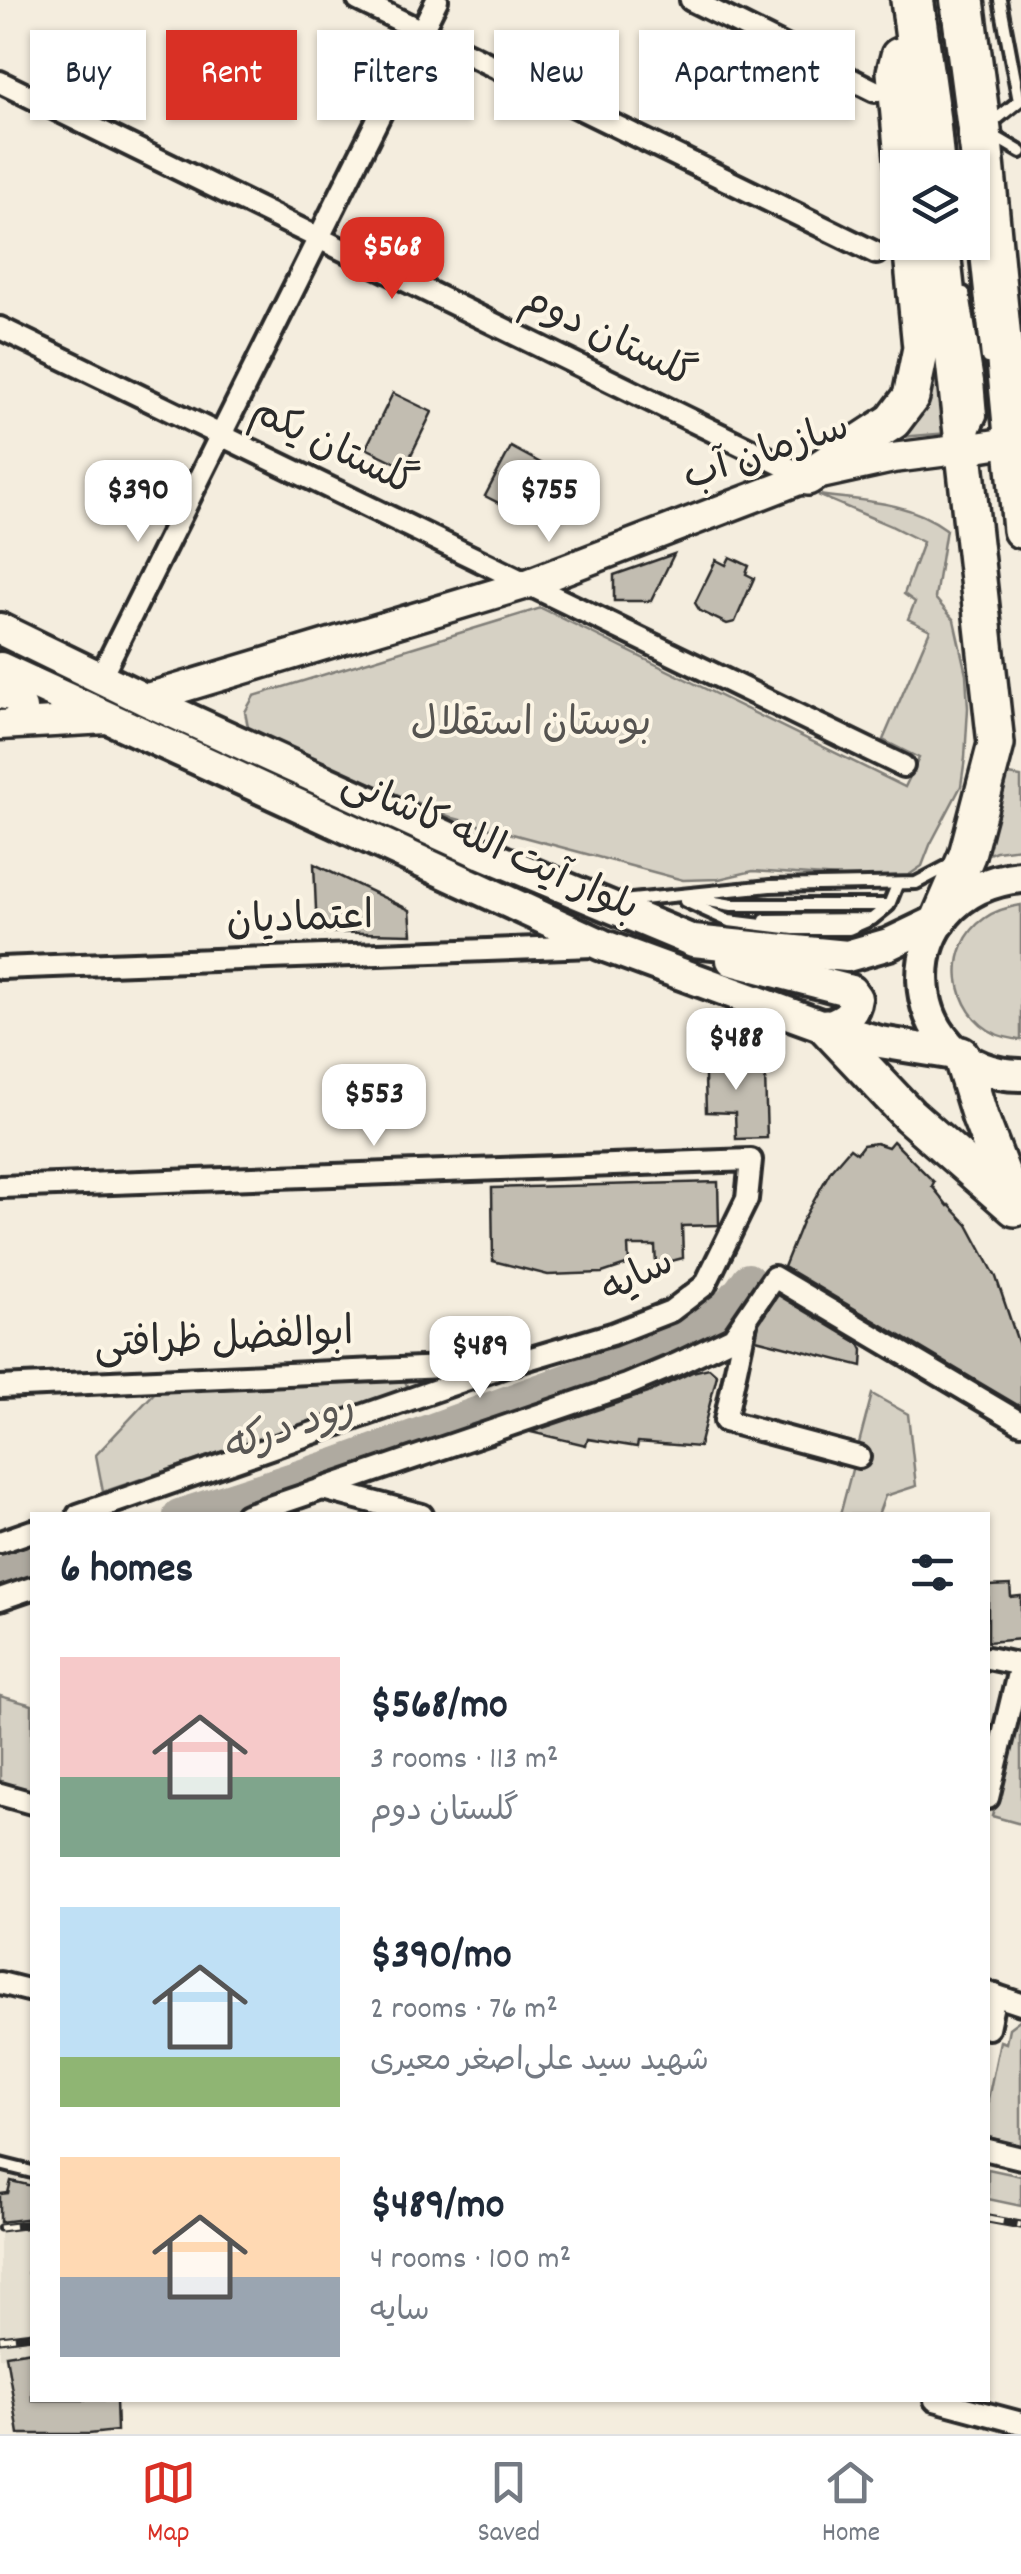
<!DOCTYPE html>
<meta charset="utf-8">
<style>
body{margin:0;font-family:Dekko,"Playpen Sans Arabic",sans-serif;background:#f6f6f7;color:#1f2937;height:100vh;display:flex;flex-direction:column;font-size:38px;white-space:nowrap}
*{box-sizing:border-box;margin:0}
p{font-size:32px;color:#747a83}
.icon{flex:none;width:55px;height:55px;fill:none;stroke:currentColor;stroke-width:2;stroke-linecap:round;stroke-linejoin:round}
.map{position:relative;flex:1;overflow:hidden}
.details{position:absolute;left:30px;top:1512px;width:960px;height:890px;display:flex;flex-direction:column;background:#fff;border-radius:0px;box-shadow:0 2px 8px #0004}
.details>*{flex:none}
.guide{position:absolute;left:30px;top:30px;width:962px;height:90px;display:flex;gap:20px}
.tools{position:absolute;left:880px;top:150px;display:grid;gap:20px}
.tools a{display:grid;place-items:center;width:110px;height:110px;border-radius:0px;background:#fff;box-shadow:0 2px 8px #0004;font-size:50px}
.price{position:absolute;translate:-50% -85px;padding:0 22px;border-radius:20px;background:#fff;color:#222;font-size:32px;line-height:65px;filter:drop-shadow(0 2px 5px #0008)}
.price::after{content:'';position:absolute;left:50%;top:60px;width:30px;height:22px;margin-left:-15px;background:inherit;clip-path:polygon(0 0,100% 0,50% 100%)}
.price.current{background:#d93025;color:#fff}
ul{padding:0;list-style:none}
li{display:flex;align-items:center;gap:30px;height:250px;padding:0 30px}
li span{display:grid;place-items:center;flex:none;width:280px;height:200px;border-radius:0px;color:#555}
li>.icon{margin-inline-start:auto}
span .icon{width:120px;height:120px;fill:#fffc;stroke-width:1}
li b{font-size:42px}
h2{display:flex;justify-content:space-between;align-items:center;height:120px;padding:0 30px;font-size:42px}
.tag{padding:0 35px;border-radius:0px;background:#fff;box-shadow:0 2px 8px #0004;font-size:35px;line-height:90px}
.tag.current{background:#d93025;color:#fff}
.tab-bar{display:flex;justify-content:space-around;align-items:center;height:140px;border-top:2px solid #e0e1e3;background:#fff;font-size:28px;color:#747a83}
.tab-bar a{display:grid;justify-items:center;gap:5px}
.tab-bar .current{color:#d93025}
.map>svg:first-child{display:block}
.built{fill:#e5dfd0}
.green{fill:#d6d1c4;stroke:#807e78;stroke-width:2.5}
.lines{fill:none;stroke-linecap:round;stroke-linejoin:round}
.river{stroke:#afaaa0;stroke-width:32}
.building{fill:#c2bdb1;stroke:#2b2b2b;stroke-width:2.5}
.lane-casing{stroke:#2b2b2b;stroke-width:18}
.street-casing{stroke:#2b2b2b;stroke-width:28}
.secondary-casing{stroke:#2b2b2b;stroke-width:35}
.primary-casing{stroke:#2b2b2b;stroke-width:38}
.highway-casing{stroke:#2b2b2b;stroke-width:42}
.lane{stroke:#fcf5e5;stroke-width:10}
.street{stroke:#fcf5e5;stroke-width:20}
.secondary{stroke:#fcf5e5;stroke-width:28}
.primary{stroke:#fcf5e5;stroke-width:30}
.highway{stroke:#fcf5e5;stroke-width:35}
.rail-casing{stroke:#2b2b2b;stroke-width:9}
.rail{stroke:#fcf5e5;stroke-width:5;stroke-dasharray:15;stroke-linecap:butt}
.labels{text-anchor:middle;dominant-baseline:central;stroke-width:8;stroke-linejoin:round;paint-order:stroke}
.street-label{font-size:40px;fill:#2b2b2b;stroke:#fcf5e5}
.park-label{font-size:40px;fill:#565451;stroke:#fcf5e5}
.water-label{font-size:42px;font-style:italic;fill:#595754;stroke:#fcf5e5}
</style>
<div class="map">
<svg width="1021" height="2434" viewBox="0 0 1021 2434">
<rect width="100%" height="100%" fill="#f4edde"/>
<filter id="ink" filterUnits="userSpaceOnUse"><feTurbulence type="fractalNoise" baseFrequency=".01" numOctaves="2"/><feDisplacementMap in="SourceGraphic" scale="20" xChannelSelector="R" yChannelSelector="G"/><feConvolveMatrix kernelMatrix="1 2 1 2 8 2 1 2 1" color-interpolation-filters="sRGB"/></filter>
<g filter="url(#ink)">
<polygon class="built" points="0,2174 7,2174 32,2182 32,2353 0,2358"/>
<g class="green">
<polygon points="916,243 949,433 876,439 896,427"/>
<path d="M818 495C863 501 908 501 946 529L935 598 954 620 966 674 968 708 965 758 961 786 930 845 922 866 903 879H867L753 871 719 879 683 880 453 818 249 732 245 712 254 696 541 608 905 787 919 758 883 740 930 630 908 619 915 602 904 594 923 542 891 526Z"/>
<polygon points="1005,771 1009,775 1021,777 1021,848 996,851 986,855"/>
<path d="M1021 905V1040H1018C1011 1038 1002 1037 996 1034 951 1013 943 947 985 918 996 910 1008 907 1021 905Z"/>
<polygon points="403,1377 408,1388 103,1492 96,1455 159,1388"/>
<polygon points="872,1394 908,1414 916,1486 885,1496 878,1515 840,1515"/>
<polygon points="0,1696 32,1705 32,1791 0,1782"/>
<polygon points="1021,1706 1021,1824 992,1816"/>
<polygon points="1021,2019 1021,2146 988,2137 988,2099 1000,2041 1006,2043 1009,2028"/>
<polygon points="988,2169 1021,2176 1021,2206 988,2199"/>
</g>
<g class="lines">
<g class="river">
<path d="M179 1515 336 1464 662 1345C697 1327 727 1313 748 1279"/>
<polyline points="0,1574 32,1563"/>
</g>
</g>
<g class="building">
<polygon points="393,393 432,412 405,467 366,448"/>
<polygon points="511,447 548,467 522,515 485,496"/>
<polygon points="674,554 651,601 614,601 614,575"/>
<polygon points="730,557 749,566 746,574 754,578 735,622 727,624 700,611 695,603 716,560 726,565"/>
<polygon points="314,864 410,910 412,934 317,932"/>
<polygon points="704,1042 765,1075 767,1138 736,1139 735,1113 706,1112"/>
<polygon points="893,1141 934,1182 932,1186 948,1206 949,1205 968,1225 996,1277 1021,1351 1021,1407 784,1267 802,1222 831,1170 850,1148 857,1153 863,1145 876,1143 888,1147"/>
<polygon points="718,1182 719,1225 682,1226 683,1258 656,1265 655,1246 628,1246 629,1264 602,1273 548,1275 493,1261 492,1188"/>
<polygon points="778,1295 860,1344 863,1350 862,1366 756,1339 759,1323"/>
<polygon points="709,1368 717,1375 699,1447 638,1442 637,1447 588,1439 586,1445 531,1432 650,1392 692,1372"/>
<polygon points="1010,1585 1011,1597 1021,1596 1021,1639 988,1642 988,1586"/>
<polygon points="11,2181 32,2186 32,2218 0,2222 0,2194 8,2193"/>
<polygon points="32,2351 32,2400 116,2400 117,2431 89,2434 19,2434 6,2355"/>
</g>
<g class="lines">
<defs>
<g id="lane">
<polyline points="928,0 944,116 949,168"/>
<polyline points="946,0 968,168"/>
<polyline points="988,126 1019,101 1000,0"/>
<polyline points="992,135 1021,152"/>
<polyline points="972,215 987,358"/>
<polyline points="964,293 978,381 981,416 973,433"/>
<polyline points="686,897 732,905 889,905 897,885"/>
<polyline points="622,901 770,886 916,883 954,863"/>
<polyline points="685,901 729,921 794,929 849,929 872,919"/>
<polyline points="765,920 872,919 888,906"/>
<polyline points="0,2164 32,2172"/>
</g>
<g id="street">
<polyline points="358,0 876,253"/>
<polyline points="691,0 875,91"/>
<polyline points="0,82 807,477"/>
<polyline points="0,328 903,766"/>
<polyline points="100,678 437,0"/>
<polyline points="0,968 593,946"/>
<polyline points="0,1187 751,1160 747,1199 705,1285 671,1311 612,1334 511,1364 78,1515"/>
<polyline points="746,1322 725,1421 859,1457"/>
<polyline points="0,1387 488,1365"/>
<polyline points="323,1489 422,1515"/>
<polyline points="246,1515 627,1385 677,1364 733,1337 774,1277 1021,1423"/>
<polyline points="0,1542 32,1531"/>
<polyline points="0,1599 32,1588"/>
<polyline points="988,1658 1021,1665"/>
<polyline points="0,1794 32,1803"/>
<polyline points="988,1798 1020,1665"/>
<polyline points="0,1983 32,1991"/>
<polyline points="988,1993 1021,2004"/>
<polyline points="988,2028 995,1995"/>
<polyline points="988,2150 1021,2158"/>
<polyline points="935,2400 1021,2423"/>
</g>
<g id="secondary">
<polyline points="0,694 16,697 22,708 20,716 12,724"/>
<polyline points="144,699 527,584 807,477 893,458 964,449 1021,440"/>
<polyline points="0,725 107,719"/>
</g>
<g id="primary">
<polyline points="0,629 144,699 482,853 693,941 847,956 889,944 939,920"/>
<polyline points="0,668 602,945 826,1027 880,1042 961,1055"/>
<path d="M1021 877C885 890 896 1074 1021 1075"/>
<path d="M732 960 851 991 856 998C854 1016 841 1021 826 1027"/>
</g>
<g id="highway">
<polyline points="909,0 931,168"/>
<polyline points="966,0 983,130 1021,530"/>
<polyline points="899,56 895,72 904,168"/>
<polyline points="807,477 893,421 911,397 921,348 911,242"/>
<polyline points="939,920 967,855 996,744 941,242"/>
<polyline points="826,1027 909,1115 1015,1208"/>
<polyline points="961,1055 980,1117 1012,1200"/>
</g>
</defs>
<use href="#lane" class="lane-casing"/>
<use href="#street" class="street-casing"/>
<use href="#secondary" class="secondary-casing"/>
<use href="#primary" class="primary-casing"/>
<use href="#highway" class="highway-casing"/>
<use href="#lane" class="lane"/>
<use href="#street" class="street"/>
<use href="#secondary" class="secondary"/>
<use href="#primary" class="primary"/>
<use href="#highway" class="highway"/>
<defs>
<g id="rail">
<polyline points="988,2219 1021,2225"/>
<polyline points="0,2228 32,2224"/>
<polyline points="31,2273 32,2272"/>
<polyline points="0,2339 32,2335"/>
</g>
</defs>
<use href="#rail" class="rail-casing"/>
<use href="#rail" class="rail"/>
</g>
</g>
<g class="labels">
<g class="street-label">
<text transform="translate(607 340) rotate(26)">گلستان دوم</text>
<text transform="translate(332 450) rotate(26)">گلستان یکم</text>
<text transform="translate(767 455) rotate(-18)">سازمان آب</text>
<text transform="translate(489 848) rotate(24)">بلوار آیت الله کاشانی</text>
<text transform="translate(300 922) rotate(-2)">اعتمادیان</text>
<text transform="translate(639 1279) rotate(-27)">سایه</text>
<text transform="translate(224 1342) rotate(-3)">ابوالفضل ظرافتی</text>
</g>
<g class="park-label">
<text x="531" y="726">بوستان استقلال</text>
</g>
<g class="water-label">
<text transform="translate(289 1431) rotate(-19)">رود درکه</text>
</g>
</g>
</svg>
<div class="tools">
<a><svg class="icon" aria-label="layers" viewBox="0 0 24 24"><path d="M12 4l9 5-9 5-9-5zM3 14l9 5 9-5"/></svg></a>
</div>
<b class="price current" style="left:392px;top:302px">$568</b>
<b class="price" style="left:138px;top:545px">$390</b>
<b class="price" style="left:549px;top:545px">$755</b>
<b class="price" style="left:736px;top:1093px">$488</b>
<b class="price" style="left:374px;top:1149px">$553</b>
<b class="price" style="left:480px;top:1401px">$489</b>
<div class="guide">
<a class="tag">Buy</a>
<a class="tag current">Rent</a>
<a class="tag">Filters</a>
<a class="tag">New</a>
<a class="tag">Apartment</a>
</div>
<section class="details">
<h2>6 homes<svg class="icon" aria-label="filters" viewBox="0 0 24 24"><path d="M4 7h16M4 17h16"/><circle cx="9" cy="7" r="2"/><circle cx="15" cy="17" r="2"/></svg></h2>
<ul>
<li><span style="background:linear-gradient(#f6c9c9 60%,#7fa58c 0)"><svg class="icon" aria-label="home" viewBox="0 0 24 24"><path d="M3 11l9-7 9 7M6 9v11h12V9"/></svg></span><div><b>$568/mo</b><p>3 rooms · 113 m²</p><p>گلستان دوم</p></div></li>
<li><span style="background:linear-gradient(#bfe0f5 75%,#8fb573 0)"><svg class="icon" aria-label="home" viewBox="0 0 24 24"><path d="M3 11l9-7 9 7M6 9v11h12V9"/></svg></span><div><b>$390/mo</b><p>2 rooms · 76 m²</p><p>شهید سید علی‌اصغر معیری</p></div></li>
<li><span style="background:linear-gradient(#ffd9b3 60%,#9aa5b1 0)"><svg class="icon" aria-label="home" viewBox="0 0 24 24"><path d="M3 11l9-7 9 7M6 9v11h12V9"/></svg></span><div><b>$489/mo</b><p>4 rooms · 100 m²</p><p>سایه</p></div></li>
</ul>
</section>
</div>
<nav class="tab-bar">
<a class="current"><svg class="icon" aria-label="map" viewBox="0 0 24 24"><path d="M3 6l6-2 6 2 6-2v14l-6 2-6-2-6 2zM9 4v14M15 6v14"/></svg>Map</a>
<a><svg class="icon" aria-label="saved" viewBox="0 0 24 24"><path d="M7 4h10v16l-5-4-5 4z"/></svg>Saved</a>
<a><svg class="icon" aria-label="home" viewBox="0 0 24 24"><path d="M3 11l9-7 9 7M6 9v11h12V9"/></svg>Home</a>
</nav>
